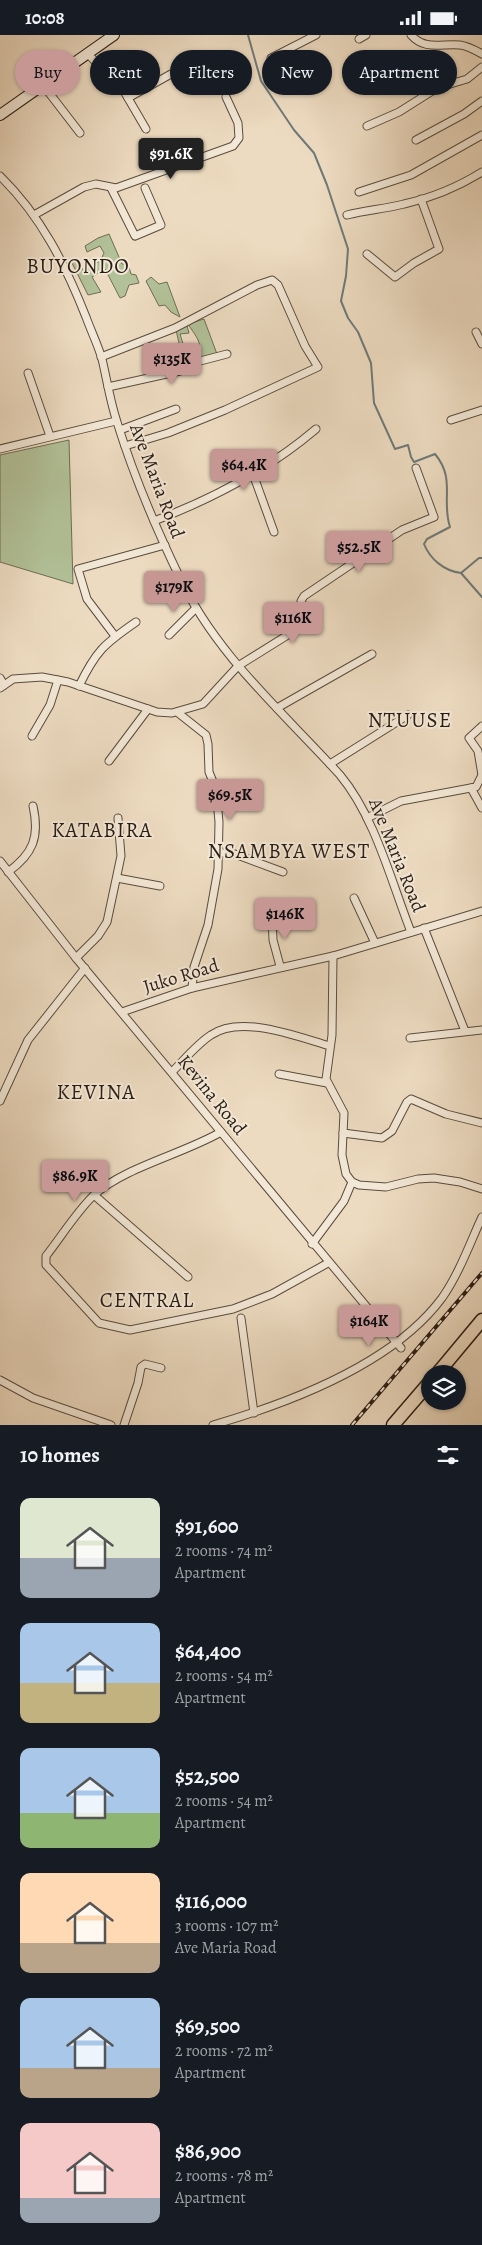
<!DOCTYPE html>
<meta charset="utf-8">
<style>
body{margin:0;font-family:Alegreya,serif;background:#20242c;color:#f1f3f6;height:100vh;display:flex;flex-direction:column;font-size:19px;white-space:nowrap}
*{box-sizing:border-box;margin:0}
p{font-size:16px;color:#9ea1a6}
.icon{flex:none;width:28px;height:28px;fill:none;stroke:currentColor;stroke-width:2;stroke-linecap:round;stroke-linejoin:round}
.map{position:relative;height:1390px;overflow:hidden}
.drawer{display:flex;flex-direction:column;background:#171b24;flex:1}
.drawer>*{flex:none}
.banner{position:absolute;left:15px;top:15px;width:452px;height:45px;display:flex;gap:10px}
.tools{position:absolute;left:421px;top:1330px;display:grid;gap:10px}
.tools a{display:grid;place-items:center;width:45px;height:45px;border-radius:50%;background:#171b24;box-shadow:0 1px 4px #0004;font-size:25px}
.price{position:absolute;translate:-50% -42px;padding:0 11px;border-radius:5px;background:#c59692;color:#111;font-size:16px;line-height:32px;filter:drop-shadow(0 1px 2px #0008)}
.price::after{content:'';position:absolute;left:50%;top:30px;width:15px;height:11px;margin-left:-8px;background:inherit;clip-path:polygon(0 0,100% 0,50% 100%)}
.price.current{background:#222;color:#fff}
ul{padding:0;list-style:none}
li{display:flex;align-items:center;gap:15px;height:125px;padding:0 20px}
li span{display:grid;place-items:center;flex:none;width:140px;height:100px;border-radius:10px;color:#555}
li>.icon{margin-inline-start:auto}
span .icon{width:60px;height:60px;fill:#fffc;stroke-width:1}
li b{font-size:21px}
h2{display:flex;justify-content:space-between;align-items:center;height:60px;padding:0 20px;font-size:21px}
.tag{padding:0 18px;border-radius:22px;background:#171b24;box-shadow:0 1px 4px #0004;font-size:18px;line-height:45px}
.tag.current{background:#c59692;color:#111}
.status{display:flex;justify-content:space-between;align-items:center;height:35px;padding:0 25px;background:#171b24;direction:ltr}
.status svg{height:14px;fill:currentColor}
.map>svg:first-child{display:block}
.green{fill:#b2c198;stroke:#6d6e56}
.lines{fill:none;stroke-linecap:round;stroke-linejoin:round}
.stream{stroke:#6e7a78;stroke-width:2}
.street-casing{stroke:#594c3e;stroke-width:9}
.secondary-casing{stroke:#281c13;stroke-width:12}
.highway-casing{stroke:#281c13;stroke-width:15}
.street{stroke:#f3e8d7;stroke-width:7}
.secondary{stroke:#f3e8d7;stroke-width:10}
.highway{stroke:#eddbc1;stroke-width:12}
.rail-casing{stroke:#281c13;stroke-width:4}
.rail{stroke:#f3e8d7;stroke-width:2;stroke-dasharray:5.5;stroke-linecap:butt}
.labels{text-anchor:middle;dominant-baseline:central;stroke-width:4;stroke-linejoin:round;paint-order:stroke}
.street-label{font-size:19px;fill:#281c13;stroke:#f3e8d7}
.quarter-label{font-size:21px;letter-spacing:1px;fill:#281c13;stroke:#f3e8d7}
</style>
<div class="status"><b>10:08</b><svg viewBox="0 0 49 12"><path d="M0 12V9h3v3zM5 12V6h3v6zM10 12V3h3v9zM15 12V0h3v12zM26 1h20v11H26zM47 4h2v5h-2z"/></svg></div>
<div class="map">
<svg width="482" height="1390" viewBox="0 0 482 1390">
<rect width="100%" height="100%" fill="#eddbc1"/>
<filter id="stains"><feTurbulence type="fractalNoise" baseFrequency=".004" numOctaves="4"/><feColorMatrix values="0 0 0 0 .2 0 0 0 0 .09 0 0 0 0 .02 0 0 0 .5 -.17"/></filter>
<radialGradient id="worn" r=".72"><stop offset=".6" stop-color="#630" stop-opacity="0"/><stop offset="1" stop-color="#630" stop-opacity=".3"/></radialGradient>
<g class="green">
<polygon points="109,199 122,229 128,229 131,239 136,240 139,248 129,250 125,261 120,263 105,234 92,242 101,257 88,260 72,228 75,225 84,236 100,226 104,218 100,211 87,217 85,211 98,203"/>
<polygon points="151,242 159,249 167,247 180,282 171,277 165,270 159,271 146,246"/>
<path d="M204 284 217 319 186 329 182 321 176 295 187 291 189 298 180 299 187 322 199 320C203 307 194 299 188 289Z"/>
<polygon points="69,405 73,549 0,527 0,420"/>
</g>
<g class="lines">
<g class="stream">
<path d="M248 0 261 46 294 95 314 118 327 150 348 214 346 241 341 266 348 283 358 297 371 328 374 368 395 414 408 410 411 422 414 427 435 419C456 444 441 465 450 492L427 504 424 509C430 524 444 536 461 538L479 523H482"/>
<polyline points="461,538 482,562"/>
</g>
<defs>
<g id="street">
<path d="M411 0C425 16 442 8 460 10 468 11 475 15 482 19"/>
<polyline points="359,4 366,0"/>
<polyline points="88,19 125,58 146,94"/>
<polyline points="271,23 316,0"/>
<polyline points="43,50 80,98"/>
<polyline points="128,63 171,39"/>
<polyline points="367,91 399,77 437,53 467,44 482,32"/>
<polyline points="416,105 464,79 482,66"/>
<path d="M0 141C41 181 65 229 86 282 91 296 98 310 102 324 107 345 110 366 117 387 133 439 155 491 179 541 216 620 282 676 340 740 375 782 391 846 411 897"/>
<polyline points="111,153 135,201 161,190 145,153"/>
<polyline points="359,157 411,140 482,100"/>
<polyline points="34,180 84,152 96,149 116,153 233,111 239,103 238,88 226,62"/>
<path d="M347 180C366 175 385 174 404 169 431 163 458 152 482 137"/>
<polyline points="367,219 395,242 414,228 439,214 421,164"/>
<polyline points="476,297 482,309"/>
<polyline points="101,322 175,293 257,250 272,245 278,250 305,311 318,332 225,375 168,398 125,411"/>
<polyline points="28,338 50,401"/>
<polyline points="108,352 180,336 185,330 227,319"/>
<polyline points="451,385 482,375"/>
<polyline points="120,395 176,374"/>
<polyline points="0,414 116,386"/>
<polyline points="253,439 274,497"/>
<path d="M154 486C212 464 269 434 316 394"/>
<polyline points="169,600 196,573"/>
<polyline points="115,601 87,564 78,534 165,510"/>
<polyline points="0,643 4,650"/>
<path d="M79 651C96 616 104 609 136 587"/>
<polyline points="0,653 13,644 42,642 68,647 157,677 172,678 203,669 238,631 307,588 308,583 301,566 304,561 402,495 434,482 416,433"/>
<polyline points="277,673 372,619"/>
<polyline points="177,677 206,700 208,709 209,737 216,754 219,787 218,834 208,890 194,932 192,953"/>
<polyline points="32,701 50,670 58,645"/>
<polyline points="109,726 148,674"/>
<polyline points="330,729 408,680"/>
<polyline points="482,740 478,716 469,703 482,691"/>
<polyline points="471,753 482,773"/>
<polyline points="367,783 401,766 476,752 482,740"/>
<polyline points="218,818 232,818 283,837"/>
<polyline points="0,826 76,923 401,1313"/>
<path d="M8 837C33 819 40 802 33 771"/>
<polyline points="117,843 160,851"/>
<polyline points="354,863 375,908"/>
<polyline points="272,882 273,905 280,931"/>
<polyline points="424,893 465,996"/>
<polyline points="333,921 332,1000 326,1044 344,1078 342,1120 346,1139 352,1147 359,1150 386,1152 418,1144 434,1143 460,1147 482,1154"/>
<polyline points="76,923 98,901 107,887 121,821 118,783"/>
<polyline points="122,977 192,953 333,921 482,876"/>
<polyline points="410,1003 482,995"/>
<path d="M172 1037C184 1025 197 1009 211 1000 241 979 298 1002 330 1011"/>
<polyline points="279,1039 327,1048"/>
<polyline points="0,1066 28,1005 85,933"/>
<path d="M221 1097C183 1119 125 1132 94 1160 77 1176 61 1202 46 1221V1230L99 1288 130 1295 233 1274 272 1259 328 1228"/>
<polyline points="343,1098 382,1103 392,1096 407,1067 411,1064 446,1079 482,1088"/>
<polyline points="94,1160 188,1242"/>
<polyline points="312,1209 344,1166 352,1147"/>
<polyline points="241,1283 254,1378"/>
<polyline points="0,1345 33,1363 111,1390"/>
<polyline points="124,1390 138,1348 141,1332 145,1329 161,1333"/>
<path d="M213 1390C289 1368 393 1329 442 1263 459 1239 470 1208 482 1182"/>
</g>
<polyline id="secondary" points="0,80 114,0"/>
<g id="highway">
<polyline points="437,1339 482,1285"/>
<polyline points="393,1390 430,1347"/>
</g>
</defs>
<use href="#street" class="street-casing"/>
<use href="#secondary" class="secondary-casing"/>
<use href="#highway" class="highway-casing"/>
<use href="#street" class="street"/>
<use href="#secondary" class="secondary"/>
<use href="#highway" class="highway"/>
<defs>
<polyline id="rail" points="352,1390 482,1238"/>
</defs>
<use href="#rail" class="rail-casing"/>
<use href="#rail" class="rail"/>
</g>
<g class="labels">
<g class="street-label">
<text transform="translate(157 446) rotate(69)">Ave Maria Road</text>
<text transform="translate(397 820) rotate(68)">Ave Maria Road</text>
<text transform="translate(181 941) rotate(-17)">Juko Road</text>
<text transform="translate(212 1060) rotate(51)">Kevina Road</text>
</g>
<g class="quarter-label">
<text x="78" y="231">BUYONDO</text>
<text x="410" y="685">NTUUSE</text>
<text x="102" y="795">KATABIRA</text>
<text x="289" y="816">NSAMBYA WEST</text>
<text x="96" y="1057">KEVINA</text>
<text x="147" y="1265">CENTRAL</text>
</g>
</g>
<rect width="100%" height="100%" filter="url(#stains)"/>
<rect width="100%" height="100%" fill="url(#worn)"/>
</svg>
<div class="tools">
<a><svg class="icon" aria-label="layers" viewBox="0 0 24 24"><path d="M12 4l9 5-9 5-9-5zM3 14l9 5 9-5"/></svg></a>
</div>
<b class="price current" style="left:171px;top:145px">$91.6K</b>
<b class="price" style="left:172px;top:350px">$135K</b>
<b class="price" style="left:244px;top:456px">$64.4K</b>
<b class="price" style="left:359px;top:538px">$52.5K</b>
<b class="price" style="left:174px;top:578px">$179K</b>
<b class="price" style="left:293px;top:609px">$116K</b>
<b class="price" style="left:230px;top:786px">$69.5K</b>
<b class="price" style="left:285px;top:905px">$146K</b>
<b class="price" style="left:75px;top:1167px">$86.9K</b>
<b class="price" style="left:369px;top:1312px">$164K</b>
<div class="banner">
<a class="tag current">Buy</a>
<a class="tag">Rent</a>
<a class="tag">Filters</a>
<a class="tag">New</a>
<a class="tag">Apartment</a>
</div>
</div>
<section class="drawer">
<h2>10 homes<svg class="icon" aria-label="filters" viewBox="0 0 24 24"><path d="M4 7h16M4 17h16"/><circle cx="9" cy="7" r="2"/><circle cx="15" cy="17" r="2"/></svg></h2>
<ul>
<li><span style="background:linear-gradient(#dfe7d0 60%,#9aa5b1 0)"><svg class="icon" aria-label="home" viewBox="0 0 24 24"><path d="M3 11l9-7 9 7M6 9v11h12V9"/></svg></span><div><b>$91,600</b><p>2 rooms · 74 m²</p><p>Apartment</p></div></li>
<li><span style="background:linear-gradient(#a9c7e8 60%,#c2b280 0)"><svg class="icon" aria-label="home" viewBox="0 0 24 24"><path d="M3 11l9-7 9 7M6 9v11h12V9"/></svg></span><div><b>$64,400</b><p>2 rooms · 54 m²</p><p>Apartment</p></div></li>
<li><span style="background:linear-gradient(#a9c7e8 65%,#8fb573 0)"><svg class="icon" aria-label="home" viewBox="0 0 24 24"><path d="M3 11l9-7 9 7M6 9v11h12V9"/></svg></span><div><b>$52,500</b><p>2 rooms · 54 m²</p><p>Apartment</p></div></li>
<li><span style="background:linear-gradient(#ffd9b3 70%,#b9a48a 0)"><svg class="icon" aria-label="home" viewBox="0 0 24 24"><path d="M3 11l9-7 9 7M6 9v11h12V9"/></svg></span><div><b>$116,000</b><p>3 rooms · 107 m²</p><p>Ave Maria Road</p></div></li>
<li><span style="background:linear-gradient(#a9c7e8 70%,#b9a48a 0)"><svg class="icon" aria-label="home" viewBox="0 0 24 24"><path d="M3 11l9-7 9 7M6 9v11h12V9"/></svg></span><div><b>$69,500</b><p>2 rooms · 72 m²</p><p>Apartment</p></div></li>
<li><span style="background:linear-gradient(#f6c9c9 75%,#9aa5b1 0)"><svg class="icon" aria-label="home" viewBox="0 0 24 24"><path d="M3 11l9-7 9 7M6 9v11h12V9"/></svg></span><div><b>$86,900</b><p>2 rooms · 78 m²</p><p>Apartment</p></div></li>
</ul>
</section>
